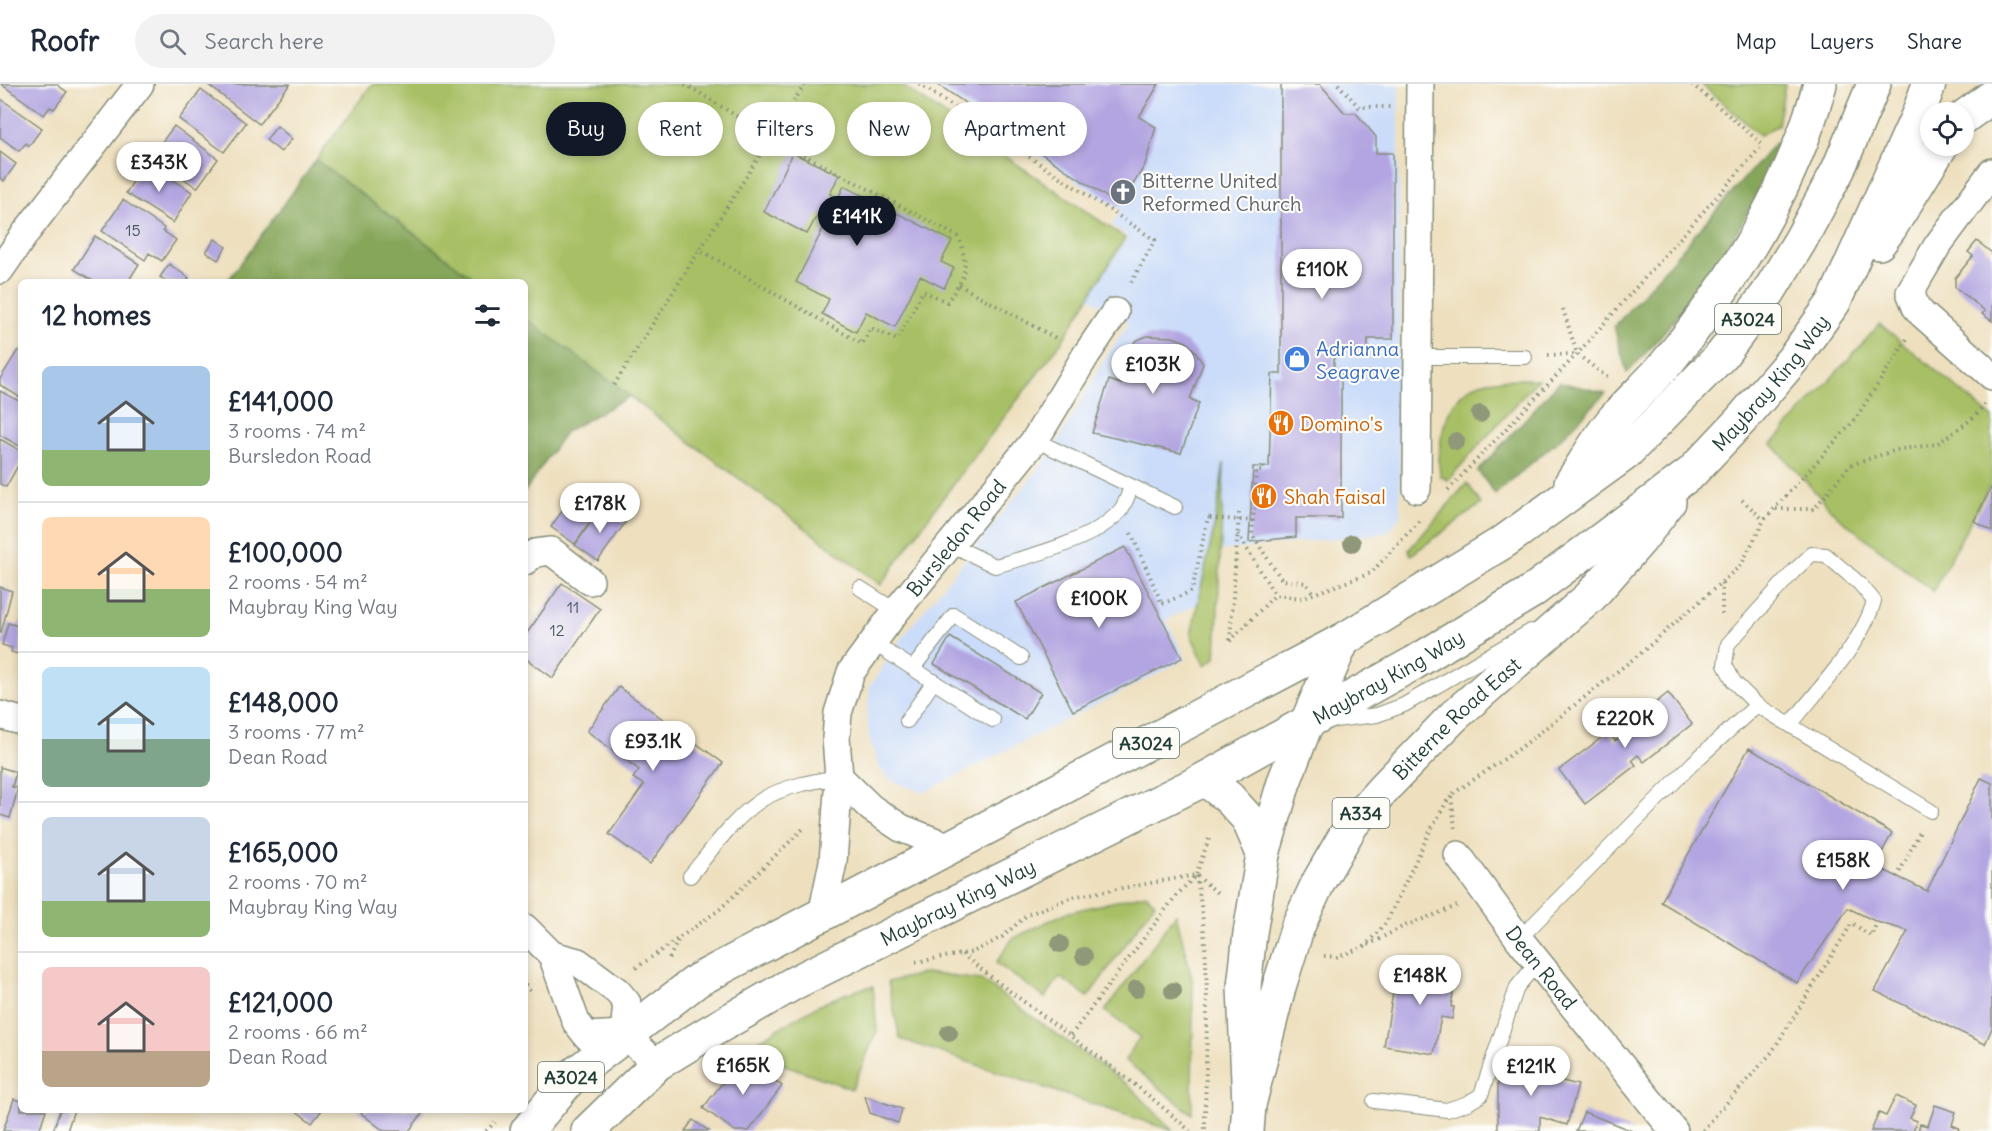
<!DOCTYPE html>
<meta charset="utf-8">
<style>
body{margin:0;font-family:Delius,sans-serif;background:#f2f2f3;color:#1f2937;height:100vh;display:flex;flex-direction:column;font-size:22px;white-space:nowrap}
*{box-sizing:border-box;margin:0}
p{font-size:20px;color:#747a83}
.icon{flex:none;width:33px;height:33px;fill:none;stroke:currentColor;stroke-width:2;stroke-linecap:round;stroke-linejoin:round}
.map{position:relative;flex:1;overflow:hidden}
.details{position:absolute;left:18px;top:195px;width:510px;height:834px;display:flex;flex-direction:column;background:#fff;border-radius:9px;box-shadow:0 3px 9px #0003}
.details>*{flex:none}
.guide{position:absolute;left:546px;top:18px;width:570px;height:54px;display:flex;gap:12px}
.tools{position:absolute;left:1920px;top:18px;display:grid;gap:12px}
.tools a{display:grid;place-items:center;width:54px;height:54px;border-radius:50%;background:#fff;box-shadow:0 3px 9px #0003;font-size:30px}
.price{position:absolute;translate:-50% -51px;padding:0 14px;border-radius:21px;background:#fff;color:#222;font-size:20px;line-height:39px;filter:drop-shadow(0 2px 3px #0008)}
.price::after{content:'';position:absolute;left:50%;top:36px;width:18px;height:14px;margin-left:-9px;background:inherit;clip-path:polygon(0 0,100% 0,50% 100%)}
.price.active{background:#111827;color:#fff}
ul{padding:0;list-style:none}
li{display:flex;align-items:center;gap:18px;height:150px;padding:0 24px}
li+li{border-top:2px solid #e0e1e3}
li span{display:grid;place-items:center;flex:none;width:168px;height:120px;border-radius:9px;color:#555}
li>.icon{margin-inline-start:auto}
span .icon{width:72px;height:72px;fill:#fffc;stroke-width:1}
li b{font-size:26px}
h2{display:flex;justify-content:space-between;align-items:center;height:72px;padding:0 24px;font-size:26px}
.chip{padding:0 21px;border-radius:27px;background:#fff;box-shadow:0 3px 9px #0003;font-size:21px;line-height:54px}
.chip.active{background:#111827;color:#fff}
header{display:flex;align-items:center;gap:36px;box-sizing:border-box;height:84px;padding:0 30px;background:#fff;border-bottom:2px solid #e0e1e3}
header strong{font-size:28px}
nav{display:flex;gap:33px;margin-inline-start:auto;font-size:21px}
.search{width:420px;height:54px;background:#f2f2f3;display:flex;align-items:center;gap:15px;box-sizing:border-box;padding:0 21px;border-radius:33px;color:#747a83;font-size:22px}
.map>svg:first-child{display:block}
.built{fill:#cadcf9}
.green{fill:#a8c065;stroke:#647e4c;stroke-width:1.5}
.forest{fill:#86a65a;stroke:#527247;stroke-width:1.5}
.building{fill:#b2a5e1}
.lines{fill:none;stroke-linecap:round;stroke-linejoin:round}
.service-casing{stroke:#868e7a;stroke-width:16}
.minor-casing{stroke:#868e7a;stroke-width:30}
.primary-casing{stroke:#868e7a;stroke-width:36}
.path{stroke:#868e7a;stroke-width:4;stroke-dasharray:1.5 4.5;stroke-linecap:butt}
.service{stroke:#fff;stroke-width:14}
.minor{stroke:#fff;stroke-width:27}
.primary{stroke:#fff;stroke-width:33}
.path-bridge{stroke:#868e7a;stroke-width:4;stroke-dasharray:1.5 4.5;stroke-linecap:butt}
.tree{fill:#8f9879}
.labels{text-anchor:middle;dominant-baseline:central;stroke-width:4.5;stroke-linejoin:round;paint-order:stroke}
.number-label{font-size:16px;fill:#44575f}
.shield{fill:#fdfcf7;stroke:#62766e;stroke-width:1.5}
.shield-label{font-size:18px;font-weight:bold;fill:#1f3d34}
.worship-label{font-size:20px;fill:#5b616d;stroke:#fdfcf7;text-anchor:start}
.shop-label{font-size:20px;fill:#366cbe;stroke:#fdfcf7;text-anchor:start}
.street-label{font-size:20px;fill:#1f3d34;stroke:#fdfcf7}
.food-label{font-size:20px;fill:#c56008;stroke:#fdfcf7;text-anchor:start}
</style>
<header>
<strong>Roofr</strong>
<div class="search"><svg class="icon" aria-label="search" viewBox="0 0 24 24"><circle cx="10" cy="10" r="6"/><path d="M15 15l6 6"/></svg>Search here</div>
<nav><a>Map</a><a>Layers</a><a>Share</a></nav>
</header>
<div class="map">
<svg width="1992" height="1047" viewBox="0 0 1992 1047">
<rect width="100%" height="100%" fill="#fdfcf7"/>
<filter id="ink" filterUnits="userSpaceOnUse"><feTurbulence type="fractalNoise" baseFrequency=".0167" numOctaves="2"/><feDisplacementMap in="SourceGraphic" scale="12" xChannelSelector="R" yChannelSelector="G"/><feConvolveMatrix kernelMatrix="1 2 1 2 8 2 1 2 1" color-interpolation-filters="sRGB"/></filter>
<filter id="wash" filterUnits="userSpaceOnUse"><feTurbulence type="fractalNoise" baseFrequency=".008" numOctaves="4" result="noise"/><feDisplacementMap in="SourceGraphic" scale="24" xChannelSelector="R" yChannelSelector="G"/><feGaussianBlur stdDeviation="1.35" result="paint"/><feColorMatrix in="noise" values="0 0 0 0 0 0 0 0 0 0 0 0 0 0 0 0 0 1.4 0 .05"/><feComposite in="paint" operator="in"/></filter>
<g filter="url(#wash)">
<rect width="100%" height="100%" fill="#eee0bf"/>
<polygon class="built" points="930,0 1399,0 1400,432 1387,449 1208,468 1197,520 1166,536 1186,575 923,709 888,695 878,681 869,653 867,634 870,602 907,547 1052,368 1103,278 1129,239 1089,213 1128,153 1112,141 1121,126"/>
<g class="green">
<polygon points="372,0 900,0 1125,154 1063,256 933,427 881,501 525,234 525,198 478,198 316,76"/>
<polygon points="1701,0 1785,0 1778,41 1760,51"/>
<polygon points="1880,240 1992,333 1992,397 1933,507 1837,432 1772,360"/>
<path d="M1538 295 1448 396 1440 392C1436 361 1445 312 1478 300 1495 293 1519 296 1538 295Z"/>
<polygon points="1224,379 1216,574 1205,581 1191,551 1215,439"/>
<polygon points="1467,399 1481,420 1411,471 1409,466"/>
<polygon points="1146,810 1155,819 1088,913 1060,893 1045,914 996,879 1012,855 1065,829"/>
<polygon points="1176,830 1193,898 1192,1030 1125,976 1140,953 1105,927"/>
<polygon points="925,889 981,896 1132,1004 1173,1047 900,955 888,898"/>
<path d="M873 902 877 947 852 1005 743 966C784 942 826 911 873 902Z"/>
</g>
<g class="forest">
<path d="M1776 58 1779 60C1747 146 1690 223 1627 289L1614 243Z"/>
<polygon points="316,76 478,198 227,198"/>
<polygon points="525,234 630,312 565,348 525,407"/>
<polygon points="1559,298 1606,309 1559,356 1495,410 1478,387"/>
</g>
<g id="blocks">
<g class="building">
<polygon points="1,0 56,0 67,8 54,25 50,23 44,31"/>
<polygon points="207,0 290,0 259,40"/>
<polygon points="937,0 1159,0 1139,33 1156,43 1145,81 1120,122"/>
<polygon points="1281,0 1320,0 1345,29 1356,29 1376,53 1376,69 1393,69 1393,255 1368,255 1368,265 1334,265 1334,290 1341,290 1341,434 1296,434 1296,453 1249,458 1253,383 1269,383 1272,290 1281,290"/>
<polygon points="201,6 246,39 224,68 179,35"/>
<polygon points="1,15 42,44 29,62 26,59 19,67 0,53"/>
<polygon points="174,42 218,75 197,104 152,71"/>
<polygon points="277,42 292,55 281,68 266,56"/>
<polygon points="0,68 16,80 4,97 0,94"/>
<polygon points="793,69 839,91 830,110 838,114 844,102 952,157 941,178 954,184 944,204 920,192 895,243 866,228 856,248 822,230 829,215 796,198 828,135 818,130 807,150 764,128"/>
<polygon points="145,78 192,108 173,139 126,109"/>
<polygon points="123,116 164,144 163,147 176,156 162,177 149,169 145,176 102,147"/>
<polygon points="95,152 139,180 129,196 132,198 95,198 74,185"/>
<polygon points="215,155 226,163 218,176 206,168"/>
<polygon points="1977,157 1992,169 1992,237 1982,230 1985,227 1955,203 1955,194 1973,172 1968,168"/>
<polygon points="169,180 189,194 186,198 168,198 160,193"/>
<polygon points="1147,252 1173,253 1186,258 1195,267 1203,280 1190,315 1199,319 1181,369 1092,349 1109,296 1121,300 1126,287 1124,281 1135,257"/>
<polygon points="18,266 21,268 21,314 0,301 0,295"/>
<polygon points="0,307 21,318 21,363 0,351"/>
<polygon points="0,355 21,367 21,376 6,403 0,400"/>
<polygon points="1992,402 1992,447 1974,437"/>
<polygon points="577,405 601,422 575,460 551,443"/>
<polygon points="602,422 625,439 598,477 575,461"/>
<polygon points="1125,463 1182,574 1073,627 1016,518"/>
<polygon points="562,499 600,525 553,594 525,574 525,552"/>
<polygon points="0,503 12,507 1,549 0,549"/>
<polygon points="20,536 21,536 21,571 11,568 12,564 2,561 8,539 19,542"/>
<polygon points="950,553 1041,609 1025,635 934,580"/>
<polygon points="619,603 723,679 650,780 609,750 644,701 633,694 639,686 587,647"/>
<polygon points="1668,609 1692,640 1644,678 1638,671 1632,676 1636,681 1585,720 1559,686 1609,648 1615,657 1623,651 1621,646"/>
<polygon points="1749,664 1892,749 1875,782 1927,807 1981,694 1992,699 1992,944 1985,960 1875,907 1908,847 1877,838 1848,824 1797,899 1661,818"/>
<polygon points="0,683 16,688 12,703 18,704 10,734 0,731"/>
<polygon points="1403,874 1457,883 1451,923 1454,923 1452,935 1441,933 1434,970 1384,962 1393,909 1398,910"/>
<polygon points="743,972 782,1002 749,1047 735,1047 703,1024"/>
<polygon points="1540,977 1540,991 1578,1001 1567,1041 1540,1033 1540,1047 1498,1047 1498,978"/>
<polygon points="865,1012 902,1025 898,1039 870,1029"/>
<polygon points="1896,1012 1916,1021 1910,1034 1917,1037 1913,1047 1871,1047 1879,1029 1886,1032"/>
<polygon points="14,1015 21,1017 21,1026 46,1026 39,1047 3,1047"/>
<polygon points="1935,1021 1956,1028 1952,1041 1959,1044 1958,1047 1918,1047 1920,1040 1928,1042"/>
<polygon points="60,1026 74,1026 67,1047 53,1047"/>
<polygon points="295,1026 322,1026 312,1039"/>
<polygon points="357,1026 425,1026 409,1047 384,1047"/>
<polygon points="1584,1028 1607,1037 1632,1047 1576,1047"/>
<polygon points="693,1036 709,1047 685,1047"/>
</g>
</g>
</g>
<g filter="url(#ink)">
<use href="#blocks" fill-opacity="0" stroke="#868e7a" stroke-width="1.5"/>
<g class="lines">
<defs>
<g id="service">
<polyline points="1419,273 1525,273"/>
<polyline points="1035,356 1175,423"/>
<path d="M950 460 995 482C1031 472 1094 456 1119 428 1125 422 1128 411 1131 403"/>
<polyline points="860,504 896,527"/>
<polyline points="872,558 993,636"/>
<polyline points="913,584 954,531 1021,574"/>
<polyline points="907,637 934,597"/>
<polyline points="1327,637 1377,631 1404,621 1531,547"/>
<path d="M1790 641C1817 607 1863 558 1874 517L1860 500 1826 471 1812 470 1794 487 1728 560 1725 581 1734 598 1757 621 1931 727"/>
<path d="M690 792C712 766 734 733 763 715 785 702 814 697 839 693"/>
<polyline points="1519,855 1693,679 1757,621"/>
<polyline points="1374,1017 1447,1026 1468,1019 1481,1011 1517,903 1538,878"/>
</g>
<g id="minor">
<polyline points="1992,88 1937,162 1910,208 1916,223 1922,230 1992,292"/>
<polyline points="0,186 27,147 140,0"/>
<polyline points="1417,405 1420,0"/>
<polyline points="525,477 535,469 551,467 590,497"/>
<polyline points="0,631 21,637"/>
<polyline points="839,693 871,724 901,744 949,763"/>
<path id="s1" d="M1458 771 1519 855 1674 1047"/>
<path id="s2" d="M822 831 833 778 839 693 836 654 838 629 851 588 896 527 1035 356 1086 271 1115 228"/>
<polyline points="525,844 552,871 578,878 617,907 627,919 624,950"/>
<polyline points="552,871 576,938 587,952 624,950"/>
<polyline points="624,950 657,980"/>
</g>
<g id="primary">
<polyline points="1964,33 1992,13"/>
<polyline points="1879,159 1890,144 1941,62"/>
<path d="M1571 399C1585 378 1598 354 1614 335 1632 314 1653 296 1670 275 1736 194 1793 101 1820 0"/>
<polyline points="1205,695 1229,714 1248,735 1263,770"/>
<path id="s3" d="M1249 1021 1279 903 1298 842 1319 797 1352 740 1384 704 1454 632 1590 513 1641 455 1669 418"/>
<polyline points="527,1047 572,992 698,896 1343,556 1505,457 1625,370 1722,271 1768,209 1800,157 1838,86 1874,0"/>
<path id="s4" d="M588 1047 657 980 706 950 794 899 1205 695 1414 579 1531 508 1691 389 1742 335 1794 274 1834 218 1918 31 1929 0"/>
<polyline points="1247,1047 1249,1021 1244,903 1250,849 1263,770 1284,698 1307,638 1343,556"/>
</g>
</defs>
<use href="#service" class="service-casing"/>
<use href="#minor" class="minor-casing"/>
<use href="#primary" class="primary-casing"/>
<g class="path">
<path d="M685 0 770 53 959 153C969 184 966 192 947 218L923 207 897 256 871 244 862 260 698 165"/>
<polyline points="919,0 1155,156 1129,202"/>
<polyline points="1338,0 1359,23 1390,23"/>
<polyline points="1692,0 1763,61 1764,60"/>
<polyline points="959,201 1059,256"/>
<polyline points="1563,225 1577,270 1608,294"/>
<polyline points="1548,271 1576,270"/>
<polyline points="614,301 805,0"/>
<polyline points="1263,383 1263,387 1256,387 1252,451 1282,496 1306,499 1313,509"/>
<polyline points="1448,406 1577,270 1760,64"/>
<polyline points="1742,416 1764,436"/>
<polyline points="1776,425 1814,425 1850,381 1896,366 1937,360 1972,335 1985,320"/>
<polyline points="1131,449 1162,520 1192,507 1208,433 1210,434"/>
<polyline points="1238,450 1275,511"/>
<polyline points="1722,499 1722,530"/>
<polyline points="1230,556 1239,429"/>
<polyline points="1230,557 1275,511 1302,514 1371,489 1420,436"/>
<polyline points="1455,744 1451,711 1519,665 1642,568 1741,481 1764,436 1854,337 1907,255"/>
<path d="M1196 792C1213 875 1205 963 1205 1047"/>
<polyline points="1897,793 1921,746"/>
<polyline points="1368,861 1402,843 1457,822"/>
<path d="M962 870C1037 931 1118 982 1190 1047"/>
<polyline points="1324,872 1337,873 1364,863 1386,839 1429,749 1450,712"/>
<polyline points="669,874 678,857"/>
<polyline points="916,878 973,868 1002,853 1027,831 1072,813 1196,791 1220,811"/>
<polyline points="636,884 719,826 805,743"/>
<polyline points="525,901 531,908"/>
<polyline points="1071,951 1175,813 1196,791 1210,752"/>
<polyline points="1703,1046 1772,968 1852,839 1871,852 1877,838"/>
<polyline points="486,1047 495,1038"/>
</g>
<use href="#service" class="service"/>
<use href="#minor" class="minor"/>
<use href="#primary" class="primary"/>
<polyline class="path-bridge" points="1210,434 1253,437"/>
</g>
<g class="tree">
<circle cx="1480" cy="330" r="9"/>
<circle cx="1456" cy="357" r="9"/>
<circle cx="1352" cy="459" r="9"/>
<circle cx="1060" cy="860" r="9"/>
<circle cx="1084" cy="872" r="9"/>
<circle cx="1136" cy="905" r="9"/>
<circle cx="1173" cy="907" r="9"/>
<circle cx="949" cy="949" r="9"/>
</g>
</g>
<defs>
<symbol id="church-disc" viewBox="-11 -11 22 22"><circle r="9.5" fill="#6b7280" stroke="#fdfcf7"/><path d="M-1.2-6h2.4v3.5h3.3v2.4h-3.3V6h-2.4V-.1h-3.3v-2.4h3.3Z" fill="#fff"/></symbol>
<symbol id="shop-disc" viewBox="-11 -11 22 22"><circle r="9.5" fill="#3f7fe0" stroke="#fdfcf7"/><path d="M-5-2.5h2.3a2.7 3.5 0 0 1 5.4 0H5L5.5 6h-11ZM-1.5-2.5h3a1.5 2.3 0 0 0-3 0Z" fill="#fff"/></symbol>
<symbol id="restaurant-disc" viewBox="-11 -11 22 22"><circle r="9.5" fill="#e8710a" stroke="#fdfcf7"/><path d="M-5-6h1v4h1v-4h1v4h1v-4h1v5L-1.5 .5V6h-2V.5L-5-1ZM5-6V6H3V1.5H1.5Q1.5-4 5-6Z" fill="#fff"/></symbol>
</defs>
<g fill-rule="evenodd">
<use href="#church-disc" x="1108" y="93" width="30" height="30"/>
<use href="#shop-disc" x="1282" y="260" width="30" height="30"/>
<use href="#restaurant-disc" x="1266" y="324" width="30" height="30"/>
<use href="#restaurant-disc" x="1249" y="397" width="30" height="30"/>
</g>
<g class="labels">
<g class="number-label">
<text x="133" y="146">15</text>
<text x="573" y="523">11</text>
<text x="557" y="546">12</text>
</g>
<g class="shield">
<rect x="1715" y="220" width="66" height="30" rx="4.5"/>
<rect x="1113" y="644" width="66" height="30" rx="4.5"/>
<rect x="1332.5" y="714" width="57" height="30" rx="4.5"/>
<rect x="538" y="978" width="66" height="30" rx="4.5"/>
</g>
<g class="shield-label">
<text x="1748" y="235">A3024</text>
<text x="1146" y="659">A3024</text>
<text x="1361" y="729">A334</text>
<text x="571" y="993">A3024</text>
</g>
<g class="worship-label">
<text x="1142" y="96">Bitterne United<tspan x="1142" dy="23">Reformed Church</tspan></text>
</g>
<g class="shop-label">
<text x="1316" y="264">Adrianna<tspan x="1316" dy="23">Seagrave</tspan></text>
</g>
<g class="street-label">
<text stroke="none"><textPath href="#s4" startOffset="1410">Maybray King Way</textPath></text>
<text stroke="none"><textPath href="#s2" startOffset="417">Bursledon Road</textPath></text>
<text stroke="none"><textPath href="#s4" startOffset="924">Maybray King Way</textPath></text>
<text stroke="none"><textPath href="#s3" startOffset="450">Bitterne Road East</textPath></text>
<text stroke="none"><textPath href="#s4" startOffset="438">Maybray King Way</textPath></text>
<text stroke="none"><textPath href="#s1" startOffset="140">Dean Road</textPath></text>
</g>
<g class="food-label">
<text x="1300" y="339">Domino's</text>
<text x="1284" y="412">Shah Faisal</text>
</g>
</g>
</svg>
<div class="tools">
<a><svg class="icon" aria-label="locate" viewBox="0 0 24 24"><circle cx="12" cy="12" r="6"/><path d="M12 2v4M12 18v4M2 12h4M18 12h4"/></svg></a>
</div>
<b class="price" style="left:159px;top:109px">£343K</b>
<b class="price active" style="left:857px;top:163px">£141K</b>
<b class="price" style="left:1322px;top:216px">£110K</b>
<b class="price" style="left:1153px;top:311px">£103K</b>
<b class="price" style="left:600px;top:450px">£178K</b>
<b class="price" style="left:1099px;top:545px">£100K</b>
<b class="price" style="left:1625px;top:665px">£220K</b>
<b class="price" style="left:653px;top:688px">£93.1K</b>
<b class="price" style="left:1843px;top:807px">£158K</b>
<b class="price" style="left:1420px;top:922px">£148K</b>
<b class="price" style="left:743px;top:1012px">£165K</b>
<b class="price" style="left:1531px;top:1013px">£121K</b>
<div class="guide">
<a class="chip active">Buy</a>
<a class="chip">Rent</a>
<a class="chip">Filters</a>
<a class="chip">New</a>
<a class="chip">Apartment</a>
</div>
<section class="details">
<h2>12 homes<svg class="icon" aria-label="filters" viewBox="0 0 24 24"><path d="M4 7h16M4 17h16"/><circle cx="9" cy="7" r="2"/><circle cx="15" cy="17" r="2"/></svg></h2>
<ul>
<li><span style="background:linear-gradient(#a9c7e8 70%,#8fb573 0)"><svg class="icon" aria-label="home" viewBox="0 0 24 24"><path d="M3 11l9-7 9 7M6 9v11h12V9"/></svg></span><div><b>£141,000</b><p>3 rooms · 74 m²</p><p>Bursledon Road</p></div></li>
<li><span style="background:linear-gradient(#ffd9b3 60%,#8fb573 0)"><svg class="icon" aria-label="home" viewBox="0 0 24 24"><path d="M3 11l9-7 9 7M6 9v11h12V9"/></svg></span><div><b>£100,000</b><p>2 rooms · 54 m²</p><p>Maybray King Way</p></div></li>
<li><span style="background:linear-gradient(#bfe0f5 60%,#7fa58c 0)"><svg class="icon" aria-label="home" viewBox="0 0 24 24"><path d="M3 11l9-7 9 7M6 9v11h12V9"/></svg></span><div><b>£148,000</b><p>3 rooms · 77 m²</p><p>Dean Road</p></div></li>
<li><span style="background:linear-gradient(#c9d6e8 70%,#8fb573 0)"><svg class="icon" aria-label="home" viewBox="0 0 24 24"><path d="M3 11l9-7 9 7M6 9v11h12V9"/></svg></span><div><b>£165,000</b><p>2 rooms · 70 m²</p><p>Maybray King Way</p></div></li>
<li><span style="background:linear-gradient(#f6c9c9 70%,#b9a48a 0)"><svg class="icon" aria-label="home" viewBox="0 0 24 24"><path d="M3 11l9-7 9 7M6 9v11h12V9"/></svg></span><div><b>£121,000</b><p>2 rooms · 66 m²</p><p>Dean Road</p></div></li>
</ul>
</section>
</div>
